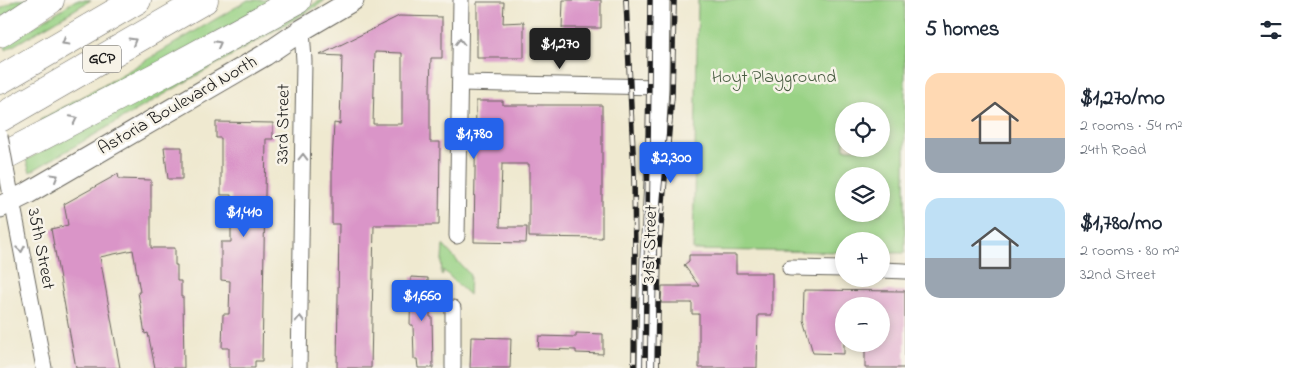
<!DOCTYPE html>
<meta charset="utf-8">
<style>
body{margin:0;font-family:"Indie Flower",sans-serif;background:#f2f2f3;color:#1f2937;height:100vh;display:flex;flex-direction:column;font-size:19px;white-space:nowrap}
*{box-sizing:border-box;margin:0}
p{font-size:16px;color:#747a83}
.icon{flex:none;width:28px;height:28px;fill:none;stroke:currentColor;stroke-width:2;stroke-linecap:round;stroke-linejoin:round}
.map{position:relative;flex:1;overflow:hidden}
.details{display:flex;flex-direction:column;background:#fff;width:400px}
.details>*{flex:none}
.controls{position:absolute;left:835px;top:102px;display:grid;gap:10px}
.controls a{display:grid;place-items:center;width:55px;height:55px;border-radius:50%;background:#fff;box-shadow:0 2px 8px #0003;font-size:25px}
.price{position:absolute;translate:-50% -42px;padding:0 11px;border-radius:5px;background:#2563eb;color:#fff;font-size:16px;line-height:32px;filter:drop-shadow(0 1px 2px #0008)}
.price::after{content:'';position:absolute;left:50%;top:30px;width:15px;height:11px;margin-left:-8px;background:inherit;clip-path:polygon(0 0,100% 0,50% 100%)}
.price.on{background:#222;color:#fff}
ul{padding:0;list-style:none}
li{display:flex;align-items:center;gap:15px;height:125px;padding:0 20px}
li span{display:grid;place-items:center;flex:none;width:140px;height:100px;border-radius:15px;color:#555}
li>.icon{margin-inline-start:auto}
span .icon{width:60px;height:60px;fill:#fffc;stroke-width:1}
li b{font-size:21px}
h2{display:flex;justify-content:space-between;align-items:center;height:60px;padding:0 20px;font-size:21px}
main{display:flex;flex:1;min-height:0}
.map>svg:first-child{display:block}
.green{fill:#99d285;stroke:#5a7750;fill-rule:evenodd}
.building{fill:#da95c8;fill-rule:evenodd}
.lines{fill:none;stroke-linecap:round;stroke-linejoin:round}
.minor-casing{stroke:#66645b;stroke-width:17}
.tertiary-casing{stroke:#66645b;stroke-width:21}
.secondary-casing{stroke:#66645b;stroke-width:23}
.motorway-casing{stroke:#66645b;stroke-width:29}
.minor{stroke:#fff;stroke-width:15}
.tertiary{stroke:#fff;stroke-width:19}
.secondary{stroke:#fff;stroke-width:21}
.motorway{stroke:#fff;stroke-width:28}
.rail-casing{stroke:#1c1c1c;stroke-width:5.5}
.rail{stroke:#f7f3e8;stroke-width:4;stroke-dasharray:11;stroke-linecap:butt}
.minor-bridge-casing{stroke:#66645b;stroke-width:17;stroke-linecap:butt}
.minor-bridge{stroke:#fff;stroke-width:15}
.oneway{stroke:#999}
.labels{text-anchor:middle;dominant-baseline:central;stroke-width:5;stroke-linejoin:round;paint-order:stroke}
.shield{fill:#f7f3e8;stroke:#5e5c59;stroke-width:1}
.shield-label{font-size:16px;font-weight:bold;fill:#1c1c1c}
.park-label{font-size:18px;fill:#485c41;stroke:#f7f3e8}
.street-label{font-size:18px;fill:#1c1c1c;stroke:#f7f3e8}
</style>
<main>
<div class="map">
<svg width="905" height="368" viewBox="0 0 905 368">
<rect width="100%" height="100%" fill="#f7f3e8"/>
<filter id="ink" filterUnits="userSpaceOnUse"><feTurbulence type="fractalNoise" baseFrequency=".02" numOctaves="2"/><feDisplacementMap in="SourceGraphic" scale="10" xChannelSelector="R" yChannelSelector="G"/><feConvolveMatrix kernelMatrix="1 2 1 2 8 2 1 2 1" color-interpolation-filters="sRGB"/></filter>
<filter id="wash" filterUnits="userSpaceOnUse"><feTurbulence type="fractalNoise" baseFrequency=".0096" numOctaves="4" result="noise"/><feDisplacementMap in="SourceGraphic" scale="20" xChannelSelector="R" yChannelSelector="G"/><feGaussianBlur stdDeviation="1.12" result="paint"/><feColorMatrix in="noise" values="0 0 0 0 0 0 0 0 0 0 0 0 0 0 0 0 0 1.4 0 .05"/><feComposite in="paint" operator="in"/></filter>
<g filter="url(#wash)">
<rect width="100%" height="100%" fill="#efe9d0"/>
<g class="green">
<polygon points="16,0 33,0 1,21 0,9"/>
<polygon points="76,0 91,0 6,50 5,45"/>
<polygon points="248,0 279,0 43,125 40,120 101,87"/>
<polygon points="321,0 325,0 317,6 30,172 26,160 261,35"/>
<path d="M698 0H905V253H881V241H844V252L693 250ZM844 111H881V149H844ZM844 176H881V214H844Z"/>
<polygon points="443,245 470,275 469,295 443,270 443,275 441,274"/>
</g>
<g id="blocks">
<g class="building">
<polygon points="563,0 601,0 601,28 562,28"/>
<polygon points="477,2 504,2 503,23 524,22 524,58 477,58"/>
<path d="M399 16 442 17V58H431L430 88V142H440L439 225H374L371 368H337L339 224H332V165L334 123 340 124 342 56 320 55ZM375 52 402 53V124H373Z"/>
<polygon points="476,101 503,101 503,105 602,105 602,238 529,237 529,164 502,164 500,227 527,227 526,243 474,242"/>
<polygon points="216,122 273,123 273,139 266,139 262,361 255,361 255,368 229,368 229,348 222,348 223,314 229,314 230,281 221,280 221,242 231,242 231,195 221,195 221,138 216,138"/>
<polygon points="164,147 182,147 182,179 168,179"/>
<polygon points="118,174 119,179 151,180 151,248 175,248 175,265 177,265 177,281 181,281 181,297 183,297 184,368 155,368 148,333 145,334 138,292 140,292 133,250 100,257 120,368 76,368 51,229 68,225 64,204"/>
<polygon points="689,255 736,255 736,273 772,273 772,315 758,315 757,368 699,368 699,314 692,314 692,303 661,303 662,286 699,286 684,265 689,261"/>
<polygon points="411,277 428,278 428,293 430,293 430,317 432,317 433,368 418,368 417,359 414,359 413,325 410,325"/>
<polygon points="804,290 905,291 905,368 865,368 865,344 881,344 881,306 844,306 844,354 813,353 803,319"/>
<polygon points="576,333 603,334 603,354 576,353 576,350 538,349 539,336 576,337"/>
<polygon points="471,337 511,338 510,368 470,368"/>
</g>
</g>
</g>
<g filter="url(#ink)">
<use href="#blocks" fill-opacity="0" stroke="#66645b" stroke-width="1"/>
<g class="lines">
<defs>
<g id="minor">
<polyline points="460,83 659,87"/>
<polyline points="6,169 44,368"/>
<polyline points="457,236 461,0"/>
<polyline points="790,268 844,269"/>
<polyline points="881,270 905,271"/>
<polyline points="299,368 304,61 302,30"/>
<polyline points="453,368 453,308"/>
</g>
<polyline id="tertiary" points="647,368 650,256 659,87 660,0"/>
<polyline id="secondary" points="0,207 28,193 265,55 302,30 353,0"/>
<g id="motorway">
<polyline points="0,33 50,0"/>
<polyline points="0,80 137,0"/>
<polyline points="0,118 204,0"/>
<polyline points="0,158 169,70 297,0"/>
</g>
</defs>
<use href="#minor" class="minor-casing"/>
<use href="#tertiary" class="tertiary-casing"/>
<use href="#secondary" class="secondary-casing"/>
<use href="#motorway" class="motorway-casing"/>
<use href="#minor" class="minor"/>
<use href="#tertiary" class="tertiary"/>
<use href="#secondary" class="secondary"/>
<use href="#motorway" class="motorway"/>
<defs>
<g id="rail">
<polyline points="626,0 634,173 635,257 634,368"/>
<polyline points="645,368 650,0"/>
<polyline points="657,368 659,249 672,96 674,0"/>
</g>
</defs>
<use href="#rail" class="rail-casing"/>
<use href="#rail" class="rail"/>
<defs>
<polyline id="minor-bridge" points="0,136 6,169"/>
</defs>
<use href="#minor-bridge" class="minor-bridge-casing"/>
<use href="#minor-bridge" class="minor-bridge"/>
</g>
<defs><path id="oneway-chevron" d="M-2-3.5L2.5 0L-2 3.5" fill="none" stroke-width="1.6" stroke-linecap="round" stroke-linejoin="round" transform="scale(1.25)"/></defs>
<g class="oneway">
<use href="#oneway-chevron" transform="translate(133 41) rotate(-30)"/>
<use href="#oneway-chevron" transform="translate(65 42) rotate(150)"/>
<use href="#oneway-chevron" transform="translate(460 42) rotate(-90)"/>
<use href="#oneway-chevron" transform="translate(218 44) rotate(-28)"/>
<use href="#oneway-chevron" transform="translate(74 119) rotate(-27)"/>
<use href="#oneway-chevron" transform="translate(303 157) rotate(-89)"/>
<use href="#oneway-chevron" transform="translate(55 177) rotate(-30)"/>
<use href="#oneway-chevron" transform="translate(21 249) rotate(80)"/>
<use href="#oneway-chevron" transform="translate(300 319) rotate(-89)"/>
</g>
</g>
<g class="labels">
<rect class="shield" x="83" y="45.5" width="38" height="27" rx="4"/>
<g class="shield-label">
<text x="102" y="59">GCP</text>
</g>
<g class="park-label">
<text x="774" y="78">Hoyt Playground</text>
</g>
<g class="street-label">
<text transform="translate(178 106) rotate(-30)">Astoria Boulevard North</text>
<text transform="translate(284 124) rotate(-89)">33rd Street</text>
<text transform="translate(651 244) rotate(-88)">31st Street</text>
<text transform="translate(40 249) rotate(79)">35th Street</text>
</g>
</g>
</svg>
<div class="controls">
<a><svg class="icon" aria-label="locate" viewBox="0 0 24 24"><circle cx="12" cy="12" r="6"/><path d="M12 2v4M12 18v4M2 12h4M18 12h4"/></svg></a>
<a><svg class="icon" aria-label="layers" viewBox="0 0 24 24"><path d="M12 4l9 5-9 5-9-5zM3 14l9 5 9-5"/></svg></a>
<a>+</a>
<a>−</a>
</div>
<b class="price on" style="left:560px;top:70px">$1,270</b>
<b class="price" style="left:474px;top:160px">$1,780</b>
<b class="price" style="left:671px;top:184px">$2,300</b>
<b class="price" style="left:244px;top:238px">$1,410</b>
<b class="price" style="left:422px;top:322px">$1,660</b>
</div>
<section class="details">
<h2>5 homes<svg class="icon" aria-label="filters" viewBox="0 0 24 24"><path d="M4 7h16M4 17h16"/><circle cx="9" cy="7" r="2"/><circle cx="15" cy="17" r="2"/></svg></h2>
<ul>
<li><span style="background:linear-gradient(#ffd9b3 65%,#9aa5b1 0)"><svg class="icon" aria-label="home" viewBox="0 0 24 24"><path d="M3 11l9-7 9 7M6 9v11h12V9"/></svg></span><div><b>$1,270/mo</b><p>2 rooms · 54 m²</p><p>24th Road</p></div></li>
<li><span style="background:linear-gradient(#bfe0f5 60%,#9aa5b1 0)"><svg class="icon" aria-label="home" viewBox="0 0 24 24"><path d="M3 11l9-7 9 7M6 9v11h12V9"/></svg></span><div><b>$1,780/mo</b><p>2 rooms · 80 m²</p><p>32nd Street</p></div></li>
</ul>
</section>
</main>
